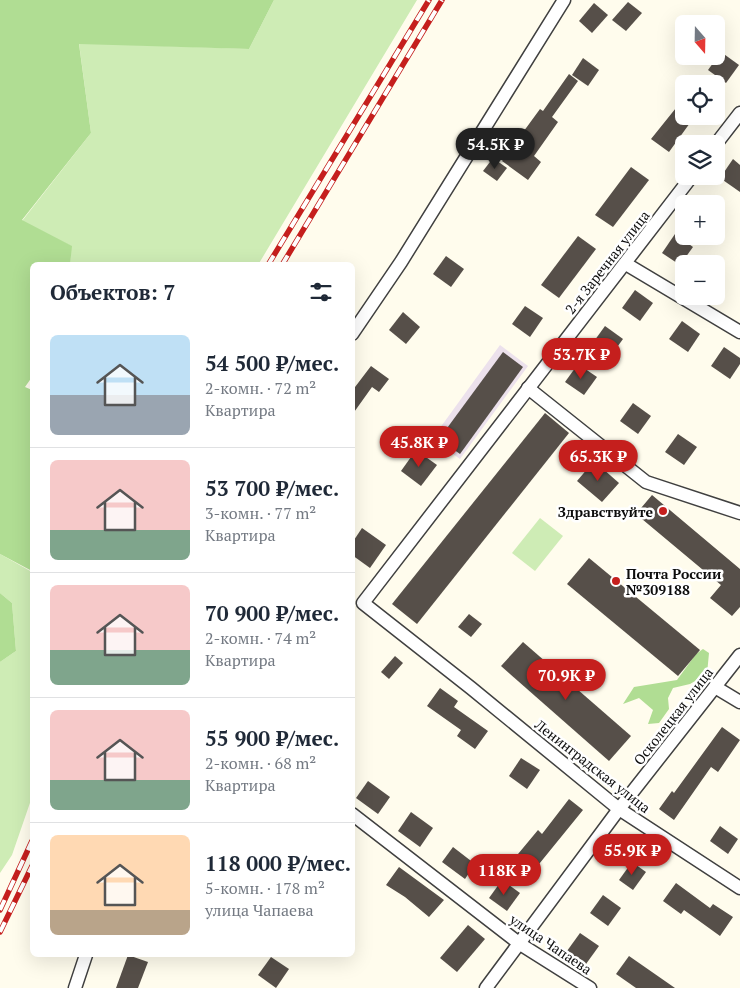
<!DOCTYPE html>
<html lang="ru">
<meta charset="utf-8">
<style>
body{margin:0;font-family:"PT Serif",serif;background:#f2f2f3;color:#1f2937;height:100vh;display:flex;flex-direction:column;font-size:19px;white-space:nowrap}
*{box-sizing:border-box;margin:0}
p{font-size:16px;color:#747a83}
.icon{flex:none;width:28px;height:28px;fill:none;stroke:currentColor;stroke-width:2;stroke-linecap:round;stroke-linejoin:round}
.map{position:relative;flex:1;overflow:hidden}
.details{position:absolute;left:30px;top:262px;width:325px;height:695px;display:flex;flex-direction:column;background:#fff;border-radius:8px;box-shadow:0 5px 20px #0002}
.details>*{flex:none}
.needle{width:32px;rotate:160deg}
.tools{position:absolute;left:675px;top:15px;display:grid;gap:10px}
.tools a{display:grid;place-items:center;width:50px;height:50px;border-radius:8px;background:#fff;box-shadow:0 5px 20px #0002;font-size:25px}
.price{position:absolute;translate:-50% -42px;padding:0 11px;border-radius:18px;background:#c51f1d;color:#fff;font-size:16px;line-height:32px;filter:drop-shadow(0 1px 2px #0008)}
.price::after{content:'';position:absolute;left:50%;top:30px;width:15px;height:11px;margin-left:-8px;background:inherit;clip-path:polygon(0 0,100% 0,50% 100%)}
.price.selected{background:#222;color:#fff}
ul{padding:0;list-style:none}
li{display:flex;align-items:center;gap:15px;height:125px;padding:0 20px}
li+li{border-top:1px solid #e0e1e3}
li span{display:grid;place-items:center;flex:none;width:140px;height:100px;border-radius:8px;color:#555}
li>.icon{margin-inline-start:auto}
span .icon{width:60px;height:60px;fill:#fffc;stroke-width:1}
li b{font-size:21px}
h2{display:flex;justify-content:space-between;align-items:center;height:60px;padding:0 20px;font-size:21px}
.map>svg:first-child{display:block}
.industrial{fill:#ece1ec}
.green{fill:#ceecb5}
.forest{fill:#b0dd93}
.building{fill:#564f49}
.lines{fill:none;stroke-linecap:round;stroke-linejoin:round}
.street-casing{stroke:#404040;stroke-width:15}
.street{stroke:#fff;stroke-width:12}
.rail-casing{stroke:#c51f1d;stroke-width:5.5}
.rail{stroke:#fff;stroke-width:4;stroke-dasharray:11;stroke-linecap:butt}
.poi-dot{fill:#c51f1d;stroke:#fff;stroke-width:2}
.labels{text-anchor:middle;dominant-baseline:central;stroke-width:5;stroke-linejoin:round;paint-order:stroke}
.street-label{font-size:14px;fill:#0d0d0d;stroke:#fff}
.poi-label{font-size:14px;font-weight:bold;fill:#0d0d0d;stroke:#fff;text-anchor:end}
</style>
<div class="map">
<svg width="740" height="988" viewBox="0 0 740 988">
<rect width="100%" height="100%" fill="#fffced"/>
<polygon class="industrial" points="500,345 528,366 460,459 432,439"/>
<g class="green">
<polygon points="274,0 417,0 258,265 70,265 71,246 22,221 91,133 79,43 249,49"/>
<polygon points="540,518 563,536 535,571 512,553"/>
<polygon points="0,554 32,572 32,797 12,855 0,873 0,662 16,651 12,603 0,593"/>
</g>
<g class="forest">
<polygon points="0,0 274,0 249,49 79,44 91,133 22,220 72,246 70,265 32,265 32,377 25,387 32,390 32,571 0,554"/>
<polygon points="0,593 12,603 16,651 0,662"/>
<polygon points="703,649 709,653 707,674 690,684 673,688 668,698 669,709 659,723 648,724 653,710 639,698 623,704 634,687 677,680 696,654"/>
</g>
<g class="building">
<polygon points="628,2 642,13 626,31 612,20"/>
<polygon points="594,3 608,15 592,33 579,21"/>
<polygon points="721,52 739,65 726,83 708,70"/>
<polygon points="583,58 599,70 588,86 572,75"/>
<polygon points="569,74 578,81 552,117 558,122 534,156 541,162 528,180 502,161 540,109 543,111"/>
<polygon points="684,98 684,116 695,116 669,152 651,139"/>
<polygon points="493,158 507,168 497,181 483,171"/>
<polygon points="733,159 740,165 740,192 720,178"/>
<polygon points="631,167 649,180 613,227 595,215"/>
<polygon points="675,234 693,247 680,265 662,253"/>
<polygon points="578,236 596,249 559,298 541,285"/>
<polygon points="446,256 464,269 451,287 433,274"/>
<polygon points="635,290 653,303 640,321 622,308"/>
<polygon points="525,306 543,318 530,337 512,324"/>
<polygon points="403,312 420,327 406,344 389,330"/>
<polygon points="682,321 700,334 688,352 669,339"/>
<polygon points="605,326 623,339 610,357 592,344"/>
<polygon points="724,347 740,358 740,364 730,379 711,366"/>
<polygon points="503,352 523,367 460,454 439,439"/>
<polygon points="578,364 597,377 584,395 565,382"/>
<polygon points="371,366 389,379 379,392 372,387 352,415 352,391"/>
<polygon points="633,403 651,416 638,434 620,421"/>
<polygon points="545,413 569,433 417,624 392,604"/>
<polygon points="678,434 697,447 684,465 665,452"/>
<polygon points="416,450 437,465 421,486 401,471"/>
<polygon points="594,461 619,483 602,502 577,481"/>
<polygon points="652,495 740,569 740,607 732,616 710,598 721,585 636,514"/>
<polygon points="362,528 386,545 370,568 352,555 352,543"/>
<polygon points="589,558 700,650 678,676 567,584"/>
<polygon points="469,614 482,624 471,637 458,627"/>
<polygon points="523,642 631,736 609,761 501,666"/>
<polygon points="395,656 403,663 389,679 381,672"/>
<polygon points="440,688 458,701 454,707 488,731 475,749 457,736 461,730 427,706"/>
<polygon points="722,727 740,740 718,772 711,767 674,820 659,809 672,791 674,793"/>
<polygon points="521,758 540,770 527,789 509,776"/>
<polygon points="368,781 390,797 378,814 356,798"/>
<polygon points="569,799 583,810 535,869 518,854 538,830 542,834"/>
<polygon points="411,812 433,828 420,847 398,831"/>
<polygon points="720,826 738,839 728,854 710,841"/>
<polygon points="453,847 475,864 465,879 442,862"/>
<polygon points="632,862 646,872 633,890 619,880"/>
<polygon points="399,867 444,900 429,917 405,897 386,885"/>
<polygon points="502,880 520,893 507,911 489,898"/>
<polygon points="676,883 710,908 713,904 733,917 720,936 684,910 681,914 663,901"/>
<polygon points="603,895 621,908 608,926 590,913"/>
<polygon points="468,925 485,939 457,972 440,958"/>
<polygon points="580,933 599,946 586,964 567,951"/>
<polygon points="128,955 148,962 138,988 116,988"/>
<polygon points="629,956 675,988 636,988 616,974"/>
<polygon points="271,957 289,969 276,988 258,975"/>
</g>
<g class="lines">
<defs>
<g id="street">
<polyline points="716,144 740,113"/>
<polyline points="692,176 363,603 471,688 619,809 740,888"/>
<polyline points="626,264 740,332"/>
<polyline points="352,334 401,262 564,0"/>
<polyline points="528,388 646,482 740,513"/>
<polyline points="715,687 740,702"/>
<polyline points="352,814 520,944 590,988"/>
<polyline points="75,988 86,955"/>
<polyline points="486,988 619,809 740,655"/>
</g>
</defs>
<use href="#street" class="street-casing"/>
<use href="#street" class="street"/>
<defs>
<g id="rail">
<polyline points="268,265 429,0"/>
<polyline points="282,265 442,0"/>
<polyline points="0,910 32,841"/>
<polyline points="0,932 32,866"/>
</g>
</defs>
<use href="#rail" class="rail-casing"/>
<use href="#rail" class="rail"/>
</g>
<g class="poi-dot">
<circle cx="663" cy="511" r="5"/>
<circle cx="616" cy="581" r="5"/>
</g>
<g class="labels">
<g class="street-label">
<text transform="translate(607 262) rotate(-52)">2-я Заречная улица</text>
<text transform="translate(673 716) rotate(-52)">Осколецкая улица</text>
<text transform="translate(593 766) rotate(38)">Ленинградская улица</text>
<text transform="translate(551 944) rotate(34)">улица Чапаева</text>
</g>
<g class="poi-label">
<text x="653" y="511">Здравствуйте</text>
<text x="626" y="573" text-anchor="start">Почта России<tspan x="626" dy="16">№309188</tspan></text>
</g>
</g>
</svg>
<div class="tools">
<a><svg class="needle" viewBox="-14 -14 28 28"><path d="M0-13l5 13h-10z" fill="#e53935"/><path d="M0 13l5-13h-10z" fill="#747a83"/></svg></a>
<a><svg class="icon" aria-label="locate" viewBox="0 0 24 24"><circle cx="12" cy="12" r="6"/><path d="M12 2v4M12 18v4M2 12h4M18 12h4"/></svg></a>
<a><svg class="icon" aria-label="layers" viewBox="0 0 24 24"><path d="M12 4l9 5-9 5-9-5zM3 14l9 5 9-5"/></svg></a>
<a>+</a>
<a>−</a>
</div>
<b class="price selected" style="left:495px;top:170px">54.5K ₽</b>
<b class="price" style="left:581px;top:380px">53.7K ₽</b>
<b class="price" style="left:419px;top:468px">45.8K ₽</b>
<b class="price" style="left:598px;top:482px">65.3K ₽</b>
<b class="price" style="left:566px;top:701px">70.9K ₽</b>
<b class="price" style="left:632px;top:876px">55.9K ₽</b>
<b class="price" style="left:504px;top:896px">118K ₽</b>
<section class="details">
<h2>Объектов: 7<svg class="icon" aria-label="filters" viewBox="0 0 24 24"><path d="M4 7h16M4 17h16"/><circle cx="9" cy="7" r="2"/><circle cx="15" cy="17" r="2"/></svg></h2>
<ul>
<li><span style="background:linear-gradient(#bfe0f5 60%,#9aa5b1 0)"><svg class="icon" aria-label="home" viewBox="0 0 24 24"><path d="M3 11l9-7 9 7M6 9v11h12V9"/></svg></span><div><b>54 500 ₽/мес.</b><p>2-комн. · 72 m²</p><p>Квартира</p></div></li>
<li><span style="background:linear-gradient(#f6c9c9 70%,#7fa58c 0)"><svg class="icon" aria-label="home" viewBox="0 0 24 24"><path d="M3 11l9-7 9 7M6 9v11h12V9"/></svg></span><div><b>53 700 ₽/мес.</b><p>3-комн. · 77 m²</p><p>Квартира</p></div></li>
<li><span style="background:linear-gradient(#f6c9c9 65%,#7fa58c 0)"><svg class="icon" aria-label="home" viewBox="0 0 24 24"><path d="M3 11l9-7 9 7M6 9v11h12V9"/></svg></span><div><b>70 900 ₽/мес.</b><p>2-комн. · 74 m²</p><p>Квартира</p></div></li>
<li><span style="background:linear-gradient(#f6c9c9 70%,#7fa58c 0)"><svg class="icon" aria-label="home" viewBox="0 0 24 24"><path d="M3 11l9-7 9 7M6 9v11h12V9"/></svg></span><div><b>55 900 ₽/мес.</b><p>2-комн. · 68 m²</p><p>Квартира</p></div></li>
<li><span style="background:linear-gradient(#ffd9b3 75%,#b9a48a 0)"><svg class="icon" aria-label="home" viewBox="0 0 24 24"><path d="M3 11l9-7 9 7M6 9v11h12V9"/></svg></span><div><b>118 000 ₽/мес.</b><p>5-комн. · 178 m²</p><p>улица Чапаева</p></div></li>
</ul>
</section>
</div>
